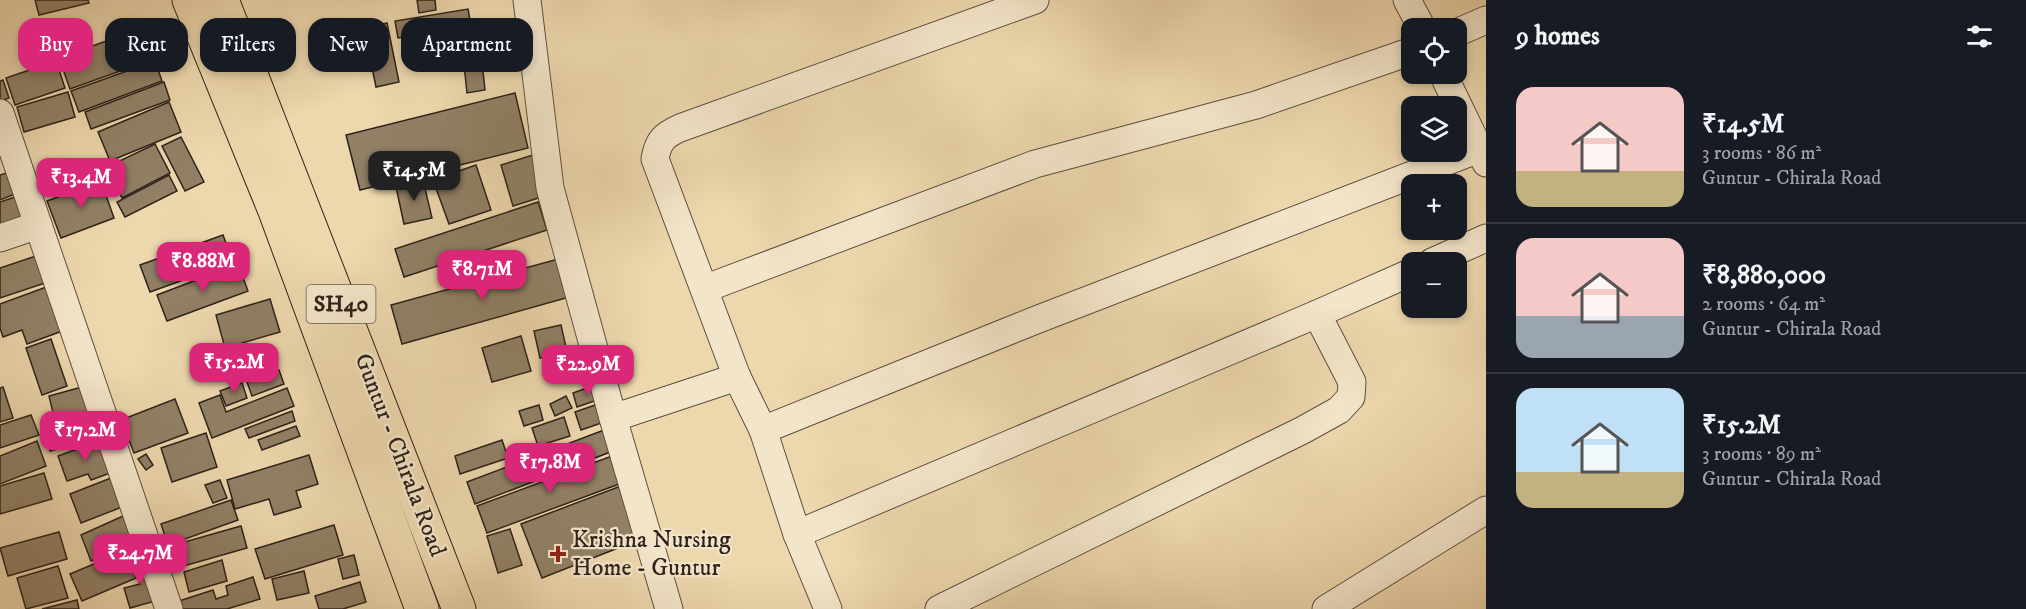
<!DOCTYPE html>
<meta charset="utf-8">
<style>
body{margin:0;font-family:"IM FELL DW Pica",serif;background:#242831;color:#f1f3f6;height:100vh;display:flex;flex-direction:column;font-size:22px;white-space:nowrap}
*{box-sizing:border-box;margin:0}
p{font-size:20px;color:#9ea1a6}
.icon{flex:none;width:33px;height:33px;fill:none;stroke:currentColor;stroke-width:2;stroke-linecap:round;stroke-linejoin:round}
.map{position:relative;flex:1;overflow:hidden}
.side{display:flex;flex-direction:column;background:#171b24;width:540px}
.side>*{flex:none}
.guide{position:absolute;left:18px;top:18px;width:570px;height:54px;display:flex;gap:12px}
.tools{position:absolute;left:1401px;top:18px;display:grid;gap:12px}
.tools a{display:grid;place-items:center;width:66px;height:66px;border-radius:12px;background:#171b24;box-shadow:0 3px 9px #0003;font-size:30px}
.price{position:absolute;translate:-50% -51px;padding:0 14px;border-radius:12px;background:#db2777;color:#fff;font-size:20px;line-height:39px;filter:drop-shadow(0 2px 3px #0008)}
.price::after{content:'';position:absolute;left:50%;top:36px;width:18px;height:14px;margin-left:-9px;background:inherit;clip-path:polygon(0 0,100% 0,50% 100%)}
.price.on{background:#222;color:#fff}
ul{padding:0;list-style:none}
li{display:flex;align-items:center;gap:18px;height:150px;padding:0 30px}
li+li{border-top:2px solid #363941}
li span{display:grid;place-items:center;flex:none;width:168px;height:120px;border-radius:18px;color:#555}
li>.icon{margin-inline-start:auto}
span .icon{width:72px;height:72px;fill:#fffc;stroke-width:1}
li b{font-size:26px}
h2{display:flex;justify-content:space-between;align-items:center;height:72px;padding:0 30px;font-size:26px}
.tag{padding:0 21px;border-radius:18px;background:#171b24;box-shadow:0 3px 9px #0003;font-size:21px;line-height:54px}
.tag.on{background:#db2777;color:#fff}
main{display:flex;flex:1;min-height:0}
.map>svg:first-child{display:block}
.building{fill:#918066;stroke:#2e221a;stroke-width:1.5}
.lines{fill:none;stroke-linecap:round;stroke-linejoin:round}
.minor-casing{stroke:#5e4f3f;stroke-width:29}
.major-casing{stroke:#2e221a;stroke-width:35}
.minor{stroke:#f3e5ca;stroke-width:27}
.major{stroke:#edd7ad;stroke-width:33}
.poi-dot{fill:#8f2418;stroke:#f3e5ca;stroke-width:2}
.labels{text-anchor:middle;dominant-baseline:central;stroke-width:4.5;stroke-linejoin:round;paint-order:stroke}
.shield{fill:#f3e5ca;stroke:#695c4f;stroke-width:1.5}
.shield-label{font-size:22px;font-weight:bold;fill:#2e221a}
.street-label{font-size:24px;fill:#2e221a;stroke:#f3e5ca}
.poi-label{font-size:24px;fill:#2e221a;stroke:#f3e5ca;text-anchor:start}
</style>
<main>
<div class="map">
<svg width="1486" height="609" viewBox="0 0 1486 609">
<rect width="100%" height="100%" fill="#edd7ad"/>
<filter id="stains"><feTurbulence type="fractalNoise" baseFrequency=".00333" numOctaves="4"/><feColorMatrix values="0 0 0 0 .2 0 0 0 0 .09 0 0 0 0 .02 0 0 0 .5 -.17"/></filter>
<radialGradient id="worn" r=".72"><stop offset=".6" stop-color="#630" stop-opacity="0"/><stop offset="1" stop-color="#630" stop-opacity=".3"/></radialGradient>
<g class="building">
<polygon points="35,0 88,0 89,3 39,15"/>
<polygon points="417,0 435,0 436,10 419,13"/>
<polygon points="468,9 471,26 398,38 395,21"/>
<polygon points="387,23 399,82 376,87 364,28"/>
<polygon points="151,25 155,39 145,43 151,60 70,89 59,58"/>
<polygon points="479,35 485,90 467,93 461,36"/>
<polygon points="56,61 65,88 15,105 6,78"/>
<polygon points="155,61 162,81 79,112 71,91"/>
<polygon points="3,80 9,98 0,101 0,81"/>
<polygon points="164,82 170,100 91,129 85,112"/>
<polygon points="68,92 75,117 24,132 17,107"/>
<polygon points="515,93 528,148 360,190 346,135"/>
<polygon points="169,102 181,132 110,161 98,132"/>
<polygon points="181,137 204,182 185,191 162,146"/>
<polygon points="155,144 170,173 122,198 107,167"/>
<polygon points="533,155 545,196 513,206 501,165"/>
<polygon points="476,165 491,210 449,224 433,180"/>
<polygon points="7,173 15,194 0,200 0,175"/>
<polygon points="169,175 177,191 125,217 117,202"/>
<polygon points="423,180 432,218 404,224 396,187"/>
<polygon points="101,181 114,218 61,238 47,201"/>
<polygon points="21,195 28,222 0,231 0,202"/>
<polygon points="538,202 547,230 404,277 395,249"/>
<polygon points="223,235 233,262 150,292 140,265"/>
<polygon points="39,255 48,282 0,298 0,268"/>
<polygon points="562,258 573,296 402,344 391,305"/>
<polygon points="238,264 248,291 167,321 157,295"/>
<polygon points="49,286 65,330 27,344 22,330 3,337 0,328 0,304"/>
<polygon points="270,299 280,332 225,348 216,315"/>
<polygon points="561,325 567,352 540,358 534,331"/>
<polygon points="521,336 531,371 492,382 482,348"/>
<polygon points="51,339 67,386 42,395 26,348"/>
<polygon points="279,370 284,384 252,396 247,382"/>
<polygon points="242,383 247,398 226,406 220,391"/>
<polygon points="598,384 603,398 577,407 573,393"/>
<polygon points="3,387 13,418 0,422 0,388"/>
<polygon points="82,387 89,412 55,421 49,396"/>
<polygon points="287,388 294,406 212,438 199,403 220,395 226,412"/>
<polygon points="566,396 572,408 555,416 550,404"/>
<polygon points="175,399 188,433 134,453 121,420"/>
<polygon points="601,403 607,421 581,430 575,412"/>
<polygon points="539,405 543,420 524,426 519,411"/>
<polygon points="292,411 295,421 249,438 245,429"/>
<polygon points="96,412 102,437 50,451 43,426"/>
<polygon points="31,415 39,435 0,448 0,425"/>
<polygon points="564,417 570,436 538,446 532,428"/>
<polygon points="296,426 300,436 262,450 258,440"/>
<polygon points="604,430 613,451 475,504 467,482"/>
<polygon points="206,433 217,467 172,482 161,448"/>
<polygon points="502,440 508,458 460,474 455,456"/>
<polygon points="37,441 46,466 0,484 0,456"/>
<polygon points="99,441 110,473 91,480 88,474 67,481 58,456"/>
<polygon points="146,454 153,465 146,470 138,459"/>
<polygon points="309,455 318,484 296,491 301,507 274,515 269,499 235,509 227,480"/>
<polygon points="612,456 622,483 487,533 477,506"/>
<polygon points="44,473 52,499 0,514 0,486"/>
<polygon points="111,478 122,507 81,523 70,494"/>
<polygon points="220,480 227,498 213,503 205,485"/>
<polygon points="626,484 646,537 542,578 521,524"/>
<polygon points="231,500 238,520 168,545 161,524"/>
<polygon points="123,516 133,543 91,561 81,535"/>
<polygon points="334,525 343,555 265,579 255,549"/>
<polygon points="241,526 247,548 180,567 174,545"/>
<polygon points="510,529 522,565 498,573 487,536"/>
<polygon points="59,532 67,559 8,576 0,548"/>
<polygon points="125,551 136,578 82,601 70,574"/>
<polygon points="142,552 155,601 130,608 124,588 140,584 132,555"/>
<polygon points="354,555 359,575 343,579 338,559"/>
<polygon points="222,560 227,581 189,592 184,572"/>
<polygon points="58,566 68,598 26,609 17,578"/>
<polygon points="304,571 309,593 277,600 272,579"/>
<polygon points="253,577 260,599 227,609 182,609 179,601 213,590 216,599 228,595 226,586"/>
<polygon points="360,582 366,602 343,609 319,609 315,596"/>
<polygon points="77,600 79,609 42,609"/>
</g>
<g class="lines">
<defs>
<g id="minor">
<polyline points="527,0 550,188 613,418 669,609"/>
<polyline points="1407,0 1422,28"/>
<polyline points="1456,33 1486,20"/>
<polyline points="1443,74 1486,163"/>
<polyline points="0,113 169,609"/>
<polyline points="0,238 38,225"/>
<polyline points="1432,262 1486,238"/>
<polyline points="704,289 1035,164 1256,105 1412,51"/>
<polyline points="613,418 737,377"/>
<polyline points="763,430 1036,320 1479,149"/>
<polyline points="797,534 1317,314 1412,272"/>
<path d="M828 609 797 534 763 430 737 377 655 159C658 141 664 135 680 128L1035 0"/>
<polyline points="939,609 1303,430 1339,410 1351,397 1352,382 1317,314"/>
<polyline points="1326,609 1486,510"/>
</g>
<g id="major">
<polyline points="189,0 275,211 422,609"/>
<polyline points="222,0 459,609"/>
</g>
</defs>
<use href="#minor" class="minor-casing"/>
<use href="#major" class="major-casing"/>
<use href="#minor" class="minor"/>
<use href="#major" class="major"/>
</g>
<path class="poi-dot" d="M555 545h6v6h6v6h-6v6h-6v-6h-6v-6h6z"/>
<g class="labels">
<rect class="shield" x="306.5" y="285" width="69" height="38" rx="4.5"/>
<g class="shield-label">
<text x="341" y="304">SH40</text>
</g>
<g class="street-label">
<text transform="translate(400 455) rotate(69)">Guntur - Chirala Road</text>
</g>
<g class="poi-label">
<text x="572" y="540">Krishna Nursing<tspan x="572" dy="28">Home - Guntur</tspan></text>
</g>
</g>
<rect width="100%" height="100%" filter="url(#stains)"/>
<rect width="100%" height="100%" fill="url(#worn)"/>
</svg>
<div class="tools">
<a><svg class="icon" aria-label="locate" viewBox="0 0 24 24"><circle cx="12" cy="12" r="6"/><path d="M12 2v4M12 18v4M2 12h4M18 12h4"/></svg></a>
<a><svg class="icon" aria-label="layers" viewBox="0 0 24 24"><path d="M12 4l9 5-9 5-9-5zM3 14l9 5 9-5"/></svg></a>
<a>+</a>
<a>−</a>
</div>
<b class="price on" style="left:414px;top:202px">₹14.5M</b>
<b class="price" style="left:81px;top:209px">₹13.4M</b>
<b class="price" style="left:203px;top:293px">₹8.88M</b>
<b class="price" style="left:482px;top:301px">₹8.71M</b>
<b class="price" style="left:234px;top:394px">₹15.2M</b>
<b class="price" style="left:588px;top:396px">₹22.9M</b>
<b class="price" style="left:85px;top:462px">₹17.2M</b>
<b class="price" style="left:550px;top:494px">₹17.8M</b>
<b class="price" style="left:140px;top:585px">₹24.7M</b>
<div class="guide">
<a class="tag on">Buy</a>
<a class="tag">Rent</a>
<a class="tag">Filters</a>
<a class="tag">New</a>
<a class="tag">Apartment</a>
</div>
</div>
<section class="side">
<h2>9 homes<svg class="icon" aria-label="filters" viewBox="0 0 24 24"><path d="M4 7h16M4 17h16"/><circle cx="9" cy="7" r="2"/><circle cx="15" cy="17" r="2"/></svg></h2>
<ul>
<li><span style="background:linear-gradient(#f6c9c9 70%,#c2b280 0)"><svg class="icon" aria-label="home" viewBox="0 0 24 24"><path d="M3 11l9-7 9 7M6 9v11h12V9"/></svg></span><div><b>₹14.5M</b><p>3 rooms · 86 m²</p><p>Guntur - Chirala Road</p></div></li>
<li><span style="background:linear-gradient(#f6c9c9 65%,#9aa5b1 0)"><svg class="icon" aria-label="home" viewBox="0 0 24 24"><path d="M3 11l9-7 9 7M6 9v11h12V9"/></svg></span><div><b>₹8,880,000</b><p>2 rooms · 64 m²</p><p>Guntur - Chirala Road</p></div></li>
<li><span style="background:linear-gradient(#bfe0f5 70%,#c2b280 0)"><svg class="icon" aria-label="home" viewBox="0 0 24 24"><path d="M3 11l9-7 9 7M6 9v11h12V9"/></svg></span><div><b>₹15.2M</b><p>3 rooms · 89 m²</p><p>Guntur - Chirala Road</p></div></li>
</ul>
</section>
</main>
